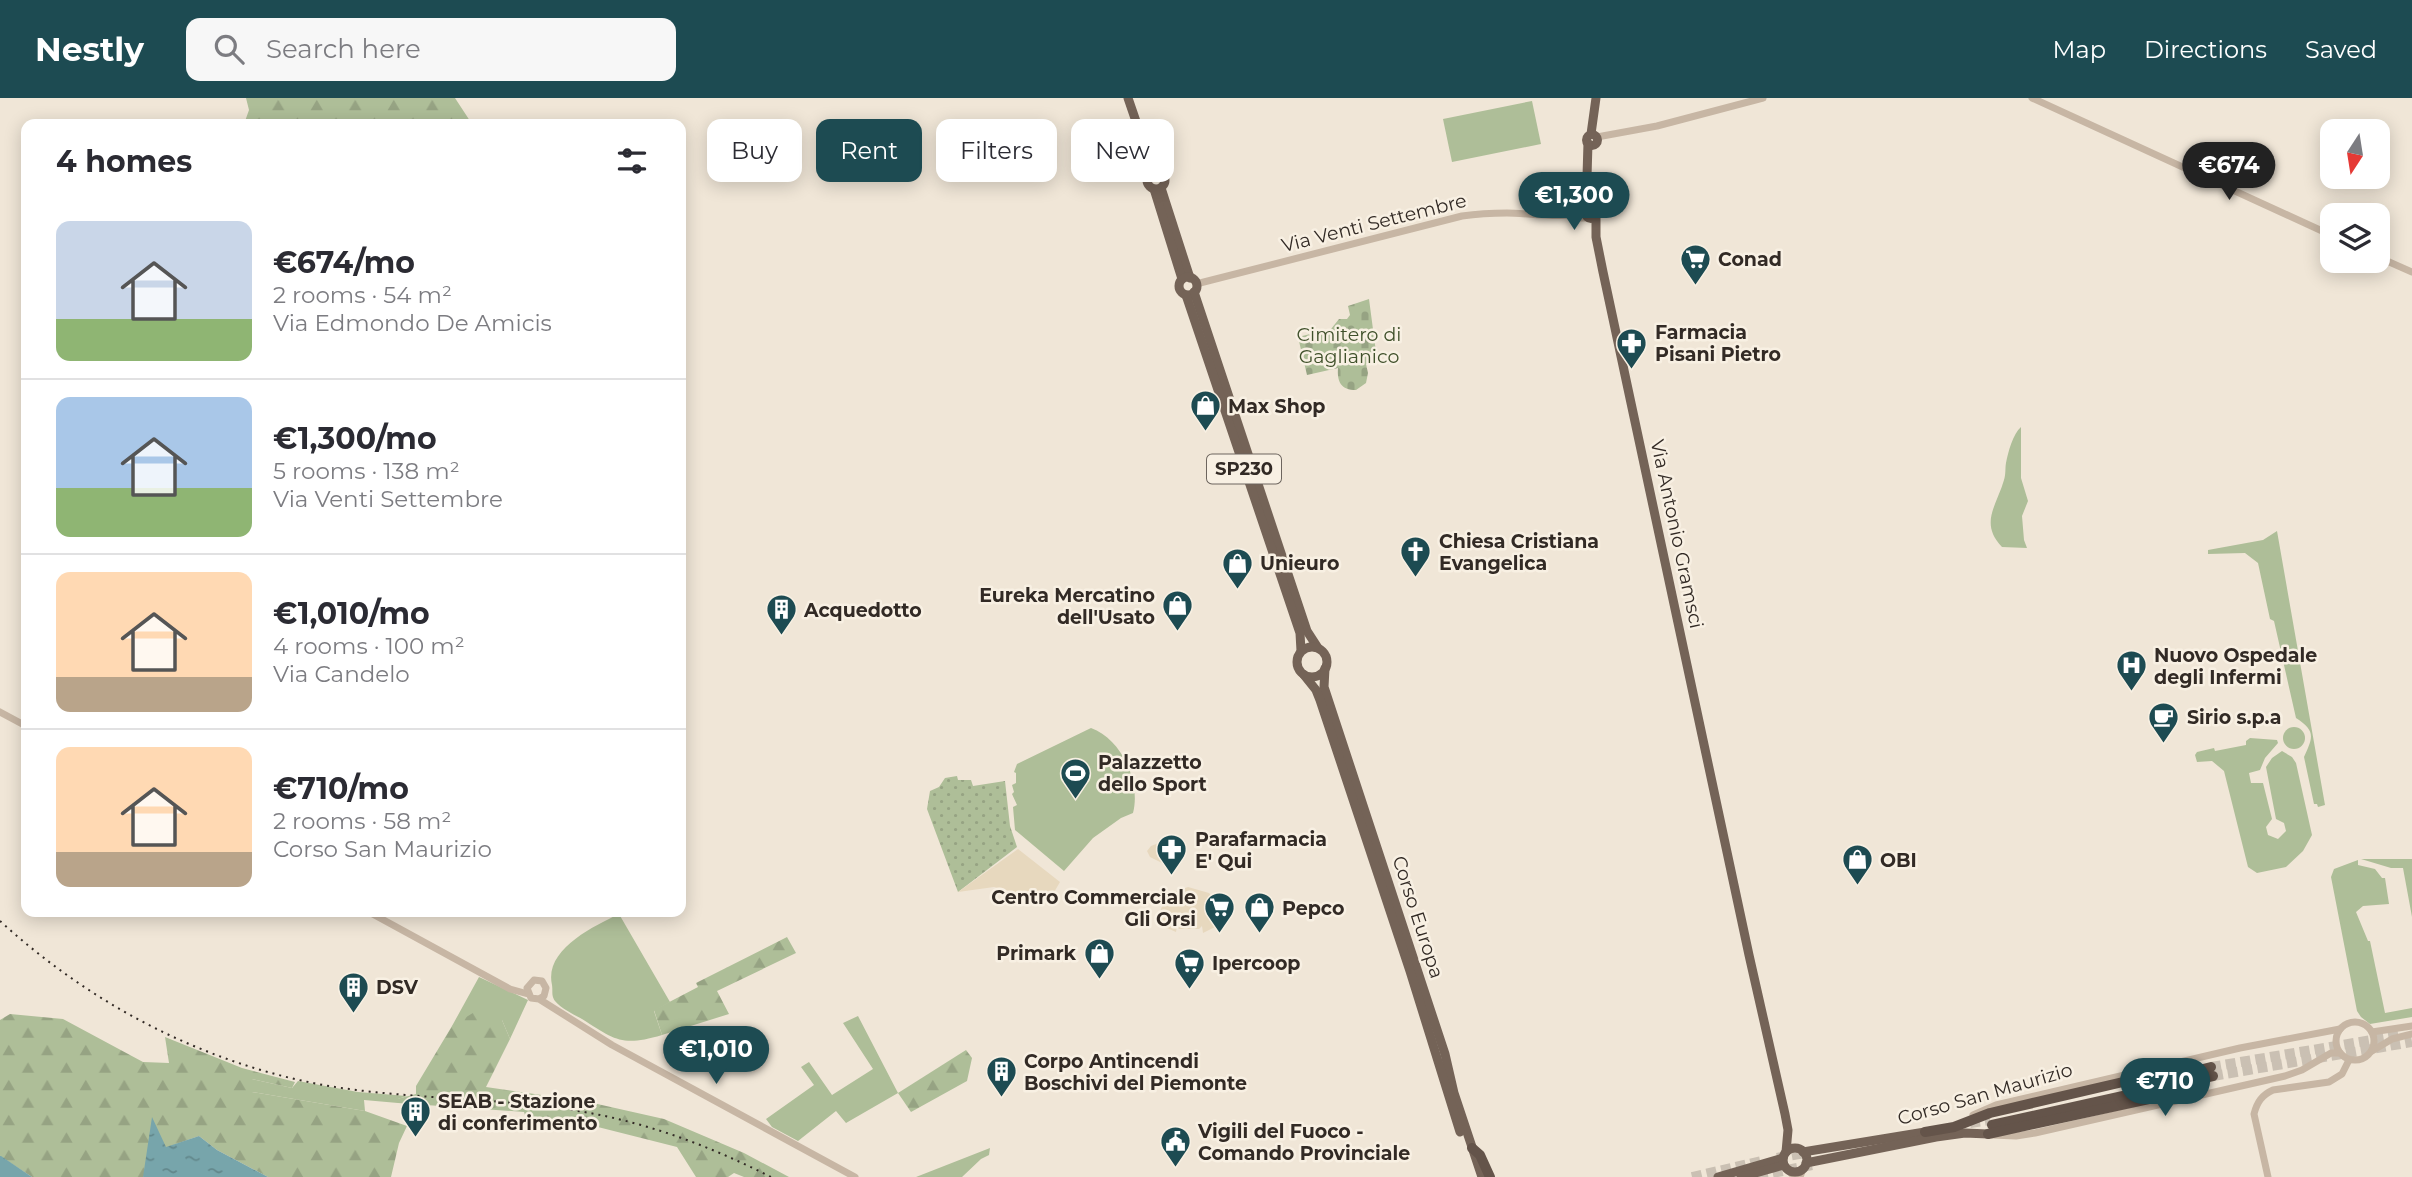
<!DOCTYPE html>
<meta charset="utf-8">
<style>
body{margin:0;font-family:Montserrat,sans-serif;background:#f7f7f7;color:#2b2b33;height:100vh;display:flex;flex-direction:column;font-size:26px;white-space:nowrap}
*{box-sizing:border-box;margin:0}
p{font-size:23px;color:#7c7c81}
.icon{flex:none;width:38px;height:38px;fill:none;stroke:currentColor;stroke-width:2;stroke-linecap:round;stroke-linejoin:round}
.map{position:relative;flex:1;overflow:hidden}
.side{position:absolute;left:21px;top:21px;width:665px;height:798px;display:flex;flex-direction:column;background:#fff;border-radius:14px;box-shadow:0 4px 18px #0003}
.side>*{flex:none}
.guide{position:absolute;left:707px;top:21px;width:665px;height:63px;display:flex;gap:14px}
.needle{width:46px;rotate:192deg}
.controls{position:absolute;left:2320px;top:21px;display:grid;gap:14px}
.controls a{display:grid;place-items:center;width:70px;height:70px;border-radius:14px;background:#fff;box-shadow:0 4px 18px #0003;font-size:35px}
.price{position:absolute;translate:-50% -60px;padding:0 16px;border-radius:24px;background:#1d4b52;color:#fff;font-size:23px;line-height:46px;filter:drop-shadow(0 2px 4px #0008)}
.price::after{content:'';position:absolute;left:50%;top:42px;width:21px;height:16px;margin-left:-10px;background:inherit;clip-path:polygon(0 0,100% 0,50% 100%)}
.price.selected{background:#222;color:#fff}
ul{padding:0;list-style:none}
li{display:flex;align-items:center;gap:21px;height:175px;padding:0 35px}
li+li{border-top:2px solid #e1e1e2}
li span{display:grid;place-items:center;flex:none;width:196px;height:140px;border-radius:14px;color:#555}
li>.icon{margin-inline-start:auto}
span .icon{width:84px;height:84px;fill:#fffc;stroke-width:1}
li b{font-size:30px}
h2{display:flex;justify-content:space-between;align-items:center;height:84px;padding:0 35px;font-size:30px}
.chip{padding:0 24px;border-radius:14px;background:#fff;box-shadow:0 4px 18px #0003;font-size:24px;line-height:63px}
.chip.selected{background:#1d4b52;color:#fff}
header{display:flex;align-items:center;gap:42px;box-sizing:border-box;height:98px;padding:0 35px;background:#1d4b52;color:#fff}
header strong{font-size:33px}
nav{display:flex;gap:38px;margin-inline-start:auto;font-size:24px}
.search{width:490px;height:63px;background:#f7f7f7;display:flex;align-items:center;gap:18px;box-sizing:border-box;padding:0 24px;border-radius:14px;color:#7c7c81;font-size:26px}
.map>svg:first-child{display:block}
.green{fill:#aebe98}
.forest{fill:url(#forest-firs)}
.cemetery{fill:url(#cemetery-stones)}
.park{fill:url(#park-dots)}
.plaza{fill:#e7d8be}
.water{fill:url(#water-ripples)}
.lines{fill:none;stroke-linecap:round;stroke-linejoin:round}
.trunk-tunnel{stroke:#cac0b3;stroke-width:10;stroke-dasharray:10 5;stroke-linecap:butt}
.tertiary{stroke:#c7b6a4;stroke-width:7}
.primary{stroke:#746357;stroke-width:9}
.trunk{stroke:#64544a;stroke-width:10}
.rail{stroke:#322a25;stroke-width:2;stroke-dasharray:2 5;stroke-linecap:butt}
.labels{text-anchor:middle;dominant-baseline:central;stroke-width:5;stroke-linejoin:round;paint-order:stroke}
.shield{fill:#f8f0e3;stroke:#6d655e;stroke-width:2}
.shield-label{font-size:18px;font-weight:bold;fill:#322a25}
.street-label{font-size:19px;fill:#322a25;stroke:#f8f0e3}
.poi-label{font-size:19px;font-weight:bold;fill:#322a25;stroke:#f8f0e3;text-anchor:start}
.park-label{font-size:19px;fill:#3f502a;stroke:#f8f0e3}
</style>
<header>
<strong>Nestly</strong>
<div class="search"><svg class="icon" aria-label="search" viewBox="0 0 24 24"><circle cx="10" cy="10" r="6"/><path d="M15 15l6 6"/></svg>Search here</div>
<nav><a>Map</a><a>Directions</a><a>Saved</a></nav>
</header>
<div class="map">
<svg width="2412" height="1079" viewBox="0 0 2412 1079">
<defs>
<pattern id="forest-firs" width="22" height="20" patternUnits="userSpaceOnUse" patternTransform="scale(1.75)"><rect width="22" height="20" fill="#aebe98"/><path d="M5 1l3.5 6h-7zM16 11l3.5 6h-7z" fill="#96a383"/></pattern>
<pattern id="cemetery-stones" width="16" height="16" patternUnits="userSpaceOnUse" patternTransform="scale(1.75)"><rect width="16" height="16" fill="#aebe98"/><path d="M2 7V4a2 2 0 0 1 4 0v3zM10 15v-3a2 2 0 0 1 4 0v3z" fill="#96a383"/></pattern>
<pattern id="park-dots" width="8" height="8" patternUnits="userSpaceOnUse" patternTransform="scale(1.75)"><rect width="8" height="8" fill="#aebe98"/><path d="M2 2h.1M6 6h.1" fill="none" stroke="#96a383" stroke-width="1.8" stroke-linecap="round"/></pattern>
<pattern id="water-ripples" width="26" height="14" patternUnits="userSpaceOnUse" patternTransform="scale(1.75)"><rect width="26" height="14" fill="#77a5ab"/><path d="M2 4q2-2 4 0t4 0M15 11q2-2 4 0t4 0" fill="none" stroke="#62878b"/></pattern>
</defs>
<rect width="100%" height="100%" fill="#f0e6d7"/>
<g class="green">
<polygon points="1532,3 1541,46 1452,64 1443,21"/>
<path d="M2021 329V380L2028 403 2022 418 2024 442 2027 450 2002 449C1979 425 1997 407 2004 382 2006 376 2005 370 2006 365 2008 354 2013 336 2021 329Z"/>
<path d="M2277 433 2325 707 2318 709 2317 706H2314L2304 659C2313 639 2316 633 2296 620L2274 523 2270 521 2258 465 2245 455 2208 456V452L2263 442Z"/>
<circle cx="2294" cy="640" r="11"/>
<path d="M1091 630C1122 641 1141 685 1133 715L1121 720 1093 740 1064 773 1015 732 1013 709 1017 707 1012 696 1014 694 1012 687 1016 685V675L1014 674 1017 666Z"/>
<polygon points="2250,640 2277,642 2278,645 2265,660 2260,672 2249,675 2251,685 2263,685 2272,721 2266,729 2268,737 2278,741 2286,733 2284,725 2276,721 2266,669 2272,660 2282,653 2292,659 2296,665 2312,737 2303,753 2286,769 2257,775 2248,769 2224,673 2212,663 2197,664 2195,657 2197,654 2214,650 2215,653 2246,647 2246,643"/>
<polygon points="2361,761 2412,761 2412,819 2403,770 2391,770"/>
<polygon points="2358,762 2358,767 2375,771 2382,780 2385,780 2389,806 2363,808 2356,814 2368,843 2370,843 2385,915 2412,910 2412,919 2370,926 2361,919 2357,913 2331,779 2334,771"/>
<path d="M619 816 670 904 654 913 662 937C622 949 615 942 582 921 573 916 562 911 555 903 551 897 553 894 552 887 544 852 592 829 619 816Z"/>
<polygon points="479,879 528,902 510,941 502,922 452,928"/>
<polygon points="858,918 898,995 846,1025 836,1013 798,1043 772,1029 766,1021 814,987 801,969 809,964 832,997 873,971 843,925"/>
<polygon points="252,981 292,990 298,983 358,994 407,998 398,1001 398,1005 364,1002 365,1013 252,994"/>
<polygon points="990,1050 989,1057 981,1061 962,1079 916,1079"/>
</g>
<g class="forest">
<polygon points="246,0 455,0 472,26 244,26 249,12"/>
<polygon points="787,839 796,855 717,893 729,916 662,937 654,912 698,889 696,885"/>
<polygon points="476,913 502,922 510,941 486,989 584,1003 664,1021 744,1055 789,1079 744,1079 734,1075 728,1079 696,1079 677,1049 582,1025 568,1019 528,1026 524,1014 398,1005 397,1001 416,996 416,988 452,928"/>
<polygon points="10,916 63,921 143,964 169,965 165,939 242,970 295,984 292,990 252,981 252,994 365,1013 407,1028 399,1045 391,1079 268,1079 217,1052 199,1038 165,1050 143,1079 32,1079 0,1058 0,922"/>
<polygon points="966,952 972,960 967,983 911,1014 898,995"/>
</g>
<path class="cemetery" d="M1369 201 1376 254 1373 255 1372 264 1366 266 1368 275 1366 285 1356 292C1341 292 1337 284 1338 270L1307 277 1298 239 1331 231 1339 221H1347L1350 217 1348 208Z"/>
<polygon class="park" points="957,678 958,682 971,682 973,688 1005,683 1010,728 1017,749 958,794 927,711 930,693 939,689 945,680"/>
<g class="plaza">
<polygon points="1164,743 1167,744 1169,756 1166,765 1162,765 1150,759 1147,753 1151,748"/>
<polygon points="1018,751 1060,784 1049,803 994,789 958,794"/>
<polygon points="1188,789 1209,795 1216,803 1221,816 1221,826 1203,835 1202,828 1199,831 1179,831 1177,828 1176,834 1156,825 1164,803 1169,796"/>
</g>
<g class="water">
<polygon points="152,1019 166,1049 199,1038 217,1052 268,1079 143,1079"/>
<polygon points="0,1058 1,1058 32,1079 0,1079"/>
</g>
<g class="lines">
<g class="trunk-tunnel">
<polyline points="2211,969 2401,937"/>
<polyline points="2213,978 2412,944"/>
<polyline points="1970,1025 1990,1022"/>
<polyline points="1777,1060 1810,1054"/>
<polyline points="1758,1078 1812,1067"/>
<polyline points="1692,1079 1762,1063"/>
</g>
<g class="tertiary">
<polyline points="2032,0 2333,138"/>
<polyline points="1597,39 1657,28 1763,0"/>
<polyline points="1573,120 1588,120"/>
<polyline points="2378,159 2412,174"/>
<path d="M1196 186 1462 118C1476 116 1492 115 1507 115 1527 115 1570 122 1586 113"/>
<polyline points="0,614 26,628"/>
<polyline points="369,814 510,891 528,896"/>
<polyline points="539,901 544,898 546,890 542,883 534,882 527,890 531,900 539,901 612,947 855,1079"/>
<circle cx="2355" cy="943" r="19"/>
<polyline points="2372,934 2412,928"/>
<polyline points="2372,953 2392,941 2412,936"/>
<polyline points="1973,1017 1996,1007 2240,950 2340,931"/>
<polyline points="1992,1037 2016,1038 2035,1035 2285,978 2302,972 2331,955 2340,955"/>
<polyline points="1789,1072 1794,1079"/>
<polyline points="1800,1079 1803,1071"/>
<path d="M2268 1079 2254 1016C2257 1004 2262 997 2273 992L2329 984 2342 976 2349 962"/>
</g>
<g class="primary">
<polyline points="1128,0 1153,73"/>
<polyline points="1591,36 1596,0"/>
<circle cx="1592" cy="42" r="5.5"/>
<circle cx="1156" cy="82" r="9"/>
<polyline points="1161,90 1190,180"/>
<polyline points="1154,91 1182,181"/>
<circle cx="1591" cy="115" r="5.5"/>
<polyline points="1586,112 1588,45"/>
<polyline points="1596,118 1596,139 1603,174 1749,857 1785,1016 1788,1032 1786,1054"/>
<circle cx="1188" cy="188" r="9"/>
<polyline points="1194,194 1307,533 1318,550"/>
<polyline points="1186,197 1300,535 1301,553"/>
<circle cx="1312" cy="564" r="15"/>
<polyline points="1325,570 1324,589 1445,956 1454,995 1482,1079"/>
<polyline points="1304,577 1316,592 1320,602 1410,873 1460,1034"/>
<circle cx="1795" cy="1062" r="12"/>
<polyline points="1803,1054 1925,1034"/>
<polyline points="1806,1065 1936,1039 1965,1035 1988,1036"/>
<polyline points="1718,1079 1783,1060"/>
<polyline points="1741,1079 1784,1067"/>
</g>
<g class="trunk">
<polyline points="2164,981 2211,969"/>
<polyline points="1992,1027 2213,978"/>
<polyline points="1925,1034 1954,1029 1990,1015 2136,981 2170,979"/>
<polyline points="1988,1036 2158,999 2183,989"/>
<polyline points="1472,1050 1480,1057 1490,1079"/>
</g>
<path class="rail" d="M0 823C91 906 201 964 323 987 403 1001 485 999 565 1011 638 1021 706 1046 771 1079"/>
</g>
<defs>
<symbol id="supermarket-pin" viewBox="-11 -11 22 30"><path d="M0 17L-7.5 6A9.5 9.5 0 1 1 7.5 6Z" fill="#1d4b52" stroke="#f8f0e3"/><path d="M-6-5.5h2.5l.6 2H6L4.5 2H-2.5L-4.4-4H-6ZM-1.5 3.2a1.3 1.3 0 1 0 .1 0ZM3 3.2a1.3 1.3 0 1 0 .1 0Z" fill="#fff"/></symbol>
<symbol id="pharmacy-pin" viewBox="-11 -11 22 30"><path d="M0 17L-7.5 6A9.5 9.5 0 1 1 7.5 6Z" fill="#1d4b52" stroke="#f8f0e3"/><path d="M-2-6h4v4h4v4h-4v4h-4v-4h-4v-4h4Z" fill="#fff"/></symbol>
<symbol id="shop-pin" viewBox="-11 -11 22 30"><path d="M0 17L-7.5 6A9.5 9.5 0 1 1 7.5 6Z" fill="#1d4b52" stroke="#f8f0e3"/><path d="M-5-2.5h2.3a2.7 3.5 0 0 1 5.4 0H5L5.5 6h-11ZM-1.5-2.5h3a1.5 2.3 0 0 0-3 0Z" fill="#fff"/></symbol>
<symbol id="church-pin" viewBox="-11 -11 22 30"><path d="M0 17L-7.5 6A9.5 9.5 0 1 1 7.5 6Z" fill="#1d4b52" stroke="#f8f0e3"/><path d="M-1.2-6h2.4v3.5h3.3v2.4h-3.3V6h-2.4V-.1h-3.3v-2.4h3.3Z" fill="#fff"/></symbol>
<symbol id="building-pin" viewBox="-11 -11 22 30"><path d="M0 17L-7.5 6A9.5 9.5 0 1 1 7.5 6Z" fill="#1d4b52" stroke="#f8f0e3"/><path d="M-4-6H4V6H1V3H-1V6H-4ZM-2.5-4.3h1.7v1.8h-1.7ZM.8-4.3h1.7v1.8H.8ZM-2.5-1h1.7V.8h-1.7ZM.8-1h1.7V.8H.8Z" fill="#fff"/></symbol>
<symbol id="hospital-pin" viewBox="-11 -11 22 30"><path d="M0 17L-7.5 6A9.5 9.5 0 1 1 7.5 6Z" fill="#1d4b52" stroke="#f8f0e3"/><path d="M-5-5h3v3.5h4V-5h3V5h-3V1.5h-4V5h-3Z" fill="#fff"/></symbol>
<symbol id="cafe-pin" viewBox="-11 -11 22 30"><path d="M0 17L-7.5 6A9.5 9.5 0 1 1 7.5 6Z" fill="#1d4b52" stroke="#f8f0e3"/><path d="M-5.5-4.5H6V0H3Q3 3.5 0 3.5H-2.5Q-5.5 3.5-5.5 0ZM3-3.2v2h1.7v-2ZM-6 4.5H4V6H-6Z" fill="#fff"/></symbol>
<symbol id="stadium-pin" viewBox="-11 -11 22 30"><path d="M0 17L-7.5 6A9.5 9.5 0 1 1 7.5 6Z" fill="#1d4b52" stroke="#f8f0e3"/><path d="M0-5a6.5 5 0 1 0 0 10a6.5 5 0 1 0 0-10ZM-3.5-1.8h7v3.6h-7Z" fill="#fff"/></symbol>
<symbol id="civic-pin" viewBox="-11 -11 22 30"><path d="M0 17L-7.5 6A9.5 9.5 0 1 1 7.5 6Z" fill="#1d4b52" stroke="#f8f0e3"/><path d="M-.6-6.5H3V-4.5H.6V-3L4-1V1h2V6H-6V1h2V-1L-.6-3ZM-1.2 2.5V6h2.4V2.5Z" fill="#fff"/></symbol>
</defs>
<g fill-rule="evenodd">
<use href="#supermarket-pin" x="1678" y="144" width="35" height="47"/>
<use href="#pharmacy-pin" x="1614" y="228" width="35" height="47"/>
<use href="#shop-pin" x="1188" y="290" width="35" height="47"/>
<use href="#church-pin" x="1398" y="436" width="35" height="47"/>
<use href="#shop-pin" x="1220" y="448" width="35" height="47"/>
<use href="#shop-pin" x="1160" y="490" width="35" height="47"/>
<use href="#building-pin" x="764" y="494" width="35" height="47"/>
<use href="#hospital-pin" x="2114" y="550" width="35" height="47"/>
<use href="#cafe-pin" x="2146" y="602" width="35" height="47"/>
<use href="#stadium-pin" x="1058" y="658" width="35" height="47"/>
<use href="#pharmacy-pin" x="1154" y="734" width="35" height="47"/>
<use href="#shop-pin" x="1840" y="744" width="35" height="47"/>
<use href="#supermarket-pin" x="1202" y="792" width="35" height="47"/>
<use href="#shop-pin" x="1242" y="792" width="35" height="47"/>
<use href="#shop-pin" x="1082" y="838" width="35" height="47"/>
<use href="#supermarket-pin" x="1172" y="848" width="35" height="47"/>
<use href="#building-pin" x="336" y="872" width="35" height="47"/>
<use href="#building-pin" x="984" y="956" width="35" height="47"/>
<use href="#building-pin" x="398" y="996" width="35" height="47"/>
<use href="#civic-pin" x="1158" y="1026" width="35" height="47"/>
</g>
<g class="labels">
<rect class="shield" x="1207" y="356.5" width="74" height="29" rx="5"/>
<g class="shield-label">
<text x="1244" y="371">SP230</text>
</g>
<g class="street-label">
<text transform="translate(1374 125) rotate(-14)">Via Venti Settembre</text>
<text transform="translate(1677 436) rotate(78)">Via Antonio Gramsci</text>
<text transform="translate(1418 819) rotate(72)">Corso Europa</text>
<text transform="translate(1985 996) rotate(-16)">Corso San Maurizio</text>
</g>
<g class="poi-label">
<text x="1718" y="161">Conad</text>
<text x="1655" y="234">Farmacia<tspan x="1655" dy="22">Pisani Pietro</tspan></text>
<text x="1228" y="308">Max Shop</text>
<text x="1439" y="443">Chiesa Cristiana<tspan x="1439" dy="22">Evangelica</tspan></text>
<text x="1260" y="465">Unieuro</text>
<text x="1155" y="497" text-anchor="end">Eureka Mercatino<tspan x="1155" dy="22">dell'Usato</tspan></text>
<text x="804" y="512">Acquedotto</text>
<text x="2154" y="557">Nuovo Ospedale<tspan x="2154" dy="22">degli Infermi</tspan></text>
<text x="2187" y="619">Sirio s.p.a</text>
<text x="1098" y="664">Palazzetto<tspan x="1098" dy="22">dello Sport</tspan></text>
<text x="1195" y="741">Parafarmacia<tspan x="1195" dy="22">E' Qui</tspan></text>
<text x="1880" y="762">OBI</text>
<text x="1196" y="799" text-anchor="end">Centro Commerciale<tspan x="1196" dy="22">Gli Orsi</tspan></text>
<text x="1282" y="810">Pepco</text>
<text x="1076" y="855" text-anchor="end">Primark</text>
<text x="1212" y="865">Ipercoop</text>
<text x="376" y="889">DSV</text>
<text x="1024" y="963">Corpo Antincendi<tspan x="1024" dy="22">Boschivi del Piemonte</tspan></text>
<text x="438" y="1003">SEAB - Stazione<tspan x="438" dy="22">di conferimento</tspan></text>
<text x="1198" y="1033">Vigili del Fuoco -<tspan x="1198" dy="22">Comando Provinciale</tspan></text>
</g>
<g class="park-label">
<text x="1349" y="236">Cimitero di<tspan x="1349" dy="22">Gaglianico</tspan></text>
</g>
</g>
</svg>
<div class="controls">
<a><svg class="needle" viewBox="-14 -14 28 28"><path d="M0-13l5 13h-10z" fill="#e53935"/><path d="M0 13l5-13h-10z" fill="#7c7c81"/></svg></a>
<a><svg class="icon" aria-label="layers" viewBox="0 0 24 24"><path d="M12 4l9 5-9 5-9-5zM3 14l9 5 9-5"/></svg></a>
</div>
<b class="price selected" style="left:2229px;top:104px">€674</b>
<b class="price" style="left:1574px;top:134px">€1,300</b>
<b class="price" style="left:716px;top:988px">€1,010</b>
<b class="price" style="left:2165px;top:1020px">€710</b>
<div class="guide">
<a class="chip">Buy</a>
<a class="chip selected">Rent</a>
<a class="chip">Filters</a>
<a class="chip">New</a>
</div>
<section class="side">
<h2>4 homes<svg class="icon" aria-label="filters" viewBox="0 0 24 24"><path d="M4 7h16M4 17h16"/><circle cx="9" cy="7" r="2"/><circle cx="15" cy="17" r="2"/></svg></h2>
<ul>
<li><span style="background:linear-gradient(#c9d6e8 70%,#8fb573 0)"><svg class="icon" aria-label="home" viewBox="0 0 24 24"><path d="M3 11l9-7 9 7M6 9v11h12V9"/></svg></span><div><b>€674/mo</b><p>2 rooms · 54 m²</p><p>Via Edmondo De Amicis</p></div></li>
<li><span style="background:linear-gradient(#a9c7e8 65%,#8fb573 0)"><svg class="icon" aria-label="home" viewBox="0 0 24 24"><path d="M3 11l9-7 9 7M6 9v11h12V9"/></svg></span><div><b>€1,300/mo</b><p>5 rooms · 138 m²</p><p>Via Venti Settembre</p></div></li>
<li><span style="background:linear-gradient(#ffd9b3 75%,#b9a48a 0)"><svg class="icon" aria-label="home" viewBox="0 0 24 24"><path d="M3 11l9-7 9 7M6 9v11h12V9"/></svg></span><div><b>€1,010/mo</b><p>4 rooms · 100 m²</p><p>Via Candelo</p></div></li>
<li><span style="background:linear-gradient(#ffd9b3 75%,#b9a48a 0)"><svg class="icon" aria-label="home" viewBox="0 0 24 24"><path d="M3 11l9-7 9 7M6 9v11h12V9"/></svg></span><div><b>€710/mo</b><p>2 rooms · 58 m²</p><p>Corso San Maurizio</p></div></li>
</ul>
</section>
</div>
